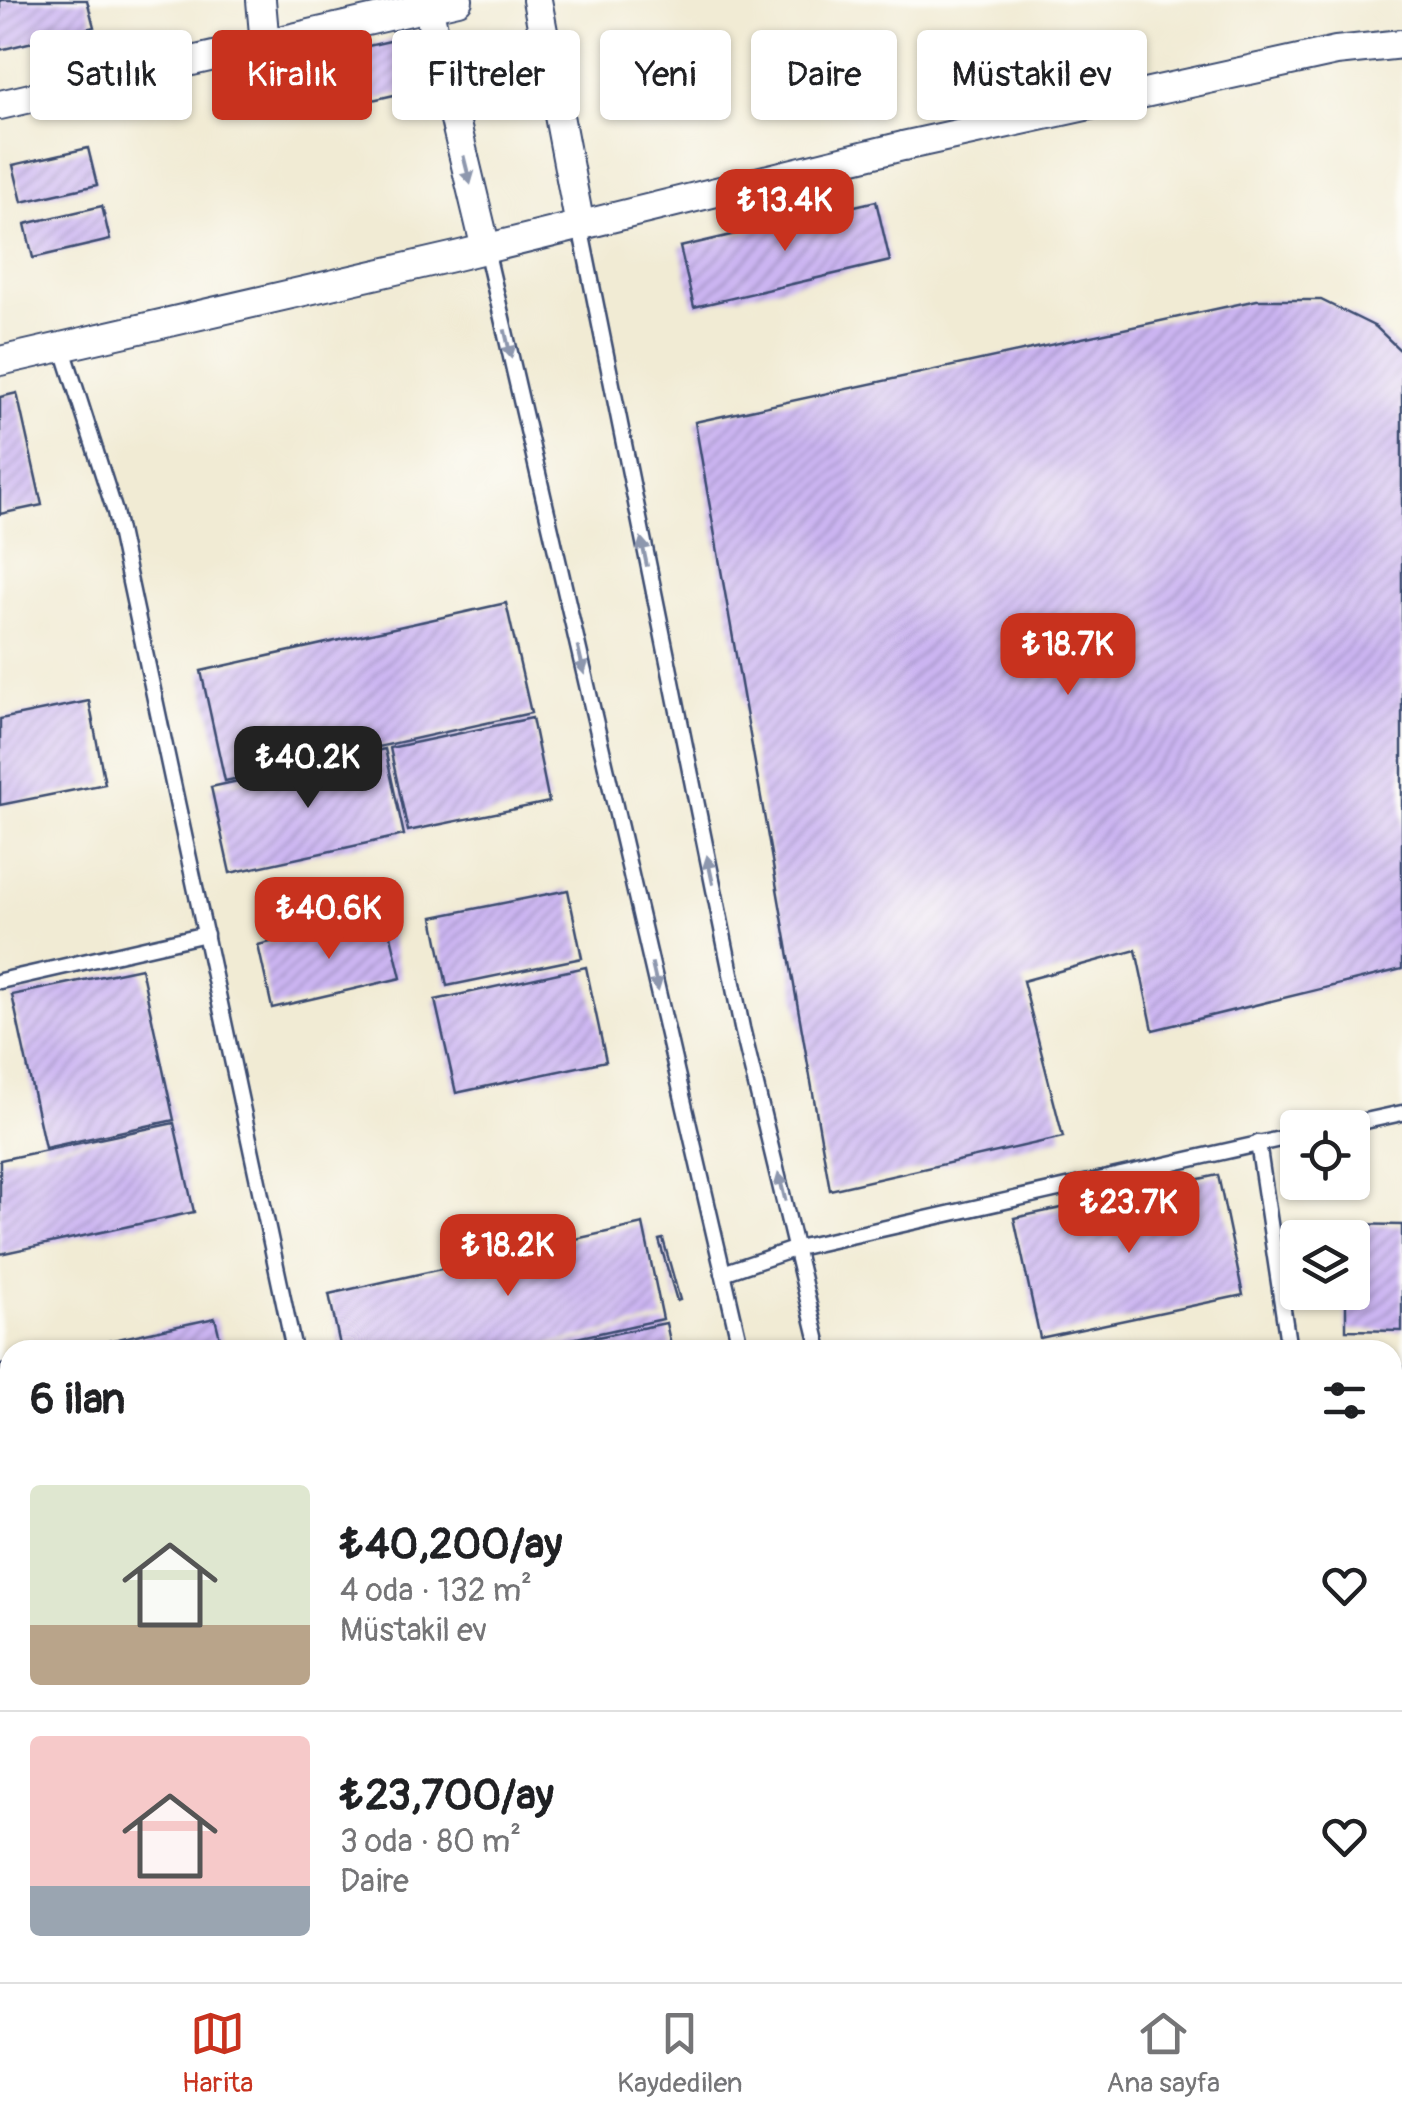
<!DOCTYPE html>
<html lang="tr">
<meta charset="utf-8">
<style>
body{margin:0;font-family:Pangolin,sans-serif;background:#f6f6f6;color:#202124;height:100vh;display:flex;flex-direction:column;font-size:38px;white-space:nowrap}
*{box-sizing:border-box;margin:0}
p{font-size:32px;color:#757577}
.icon{flex:none;width:55px;height:55px;fill:none;stroke:currentColor;stroke-width:2;stroke-linecap:round;stroke-linejoin:round}
.map{position:relative;flex:1;overflow:hidden}
.side{position:absolute;left:0px;top:1340px;width:1402px;height:642px;display:flex;flex-direction:column;background:#fff;border-radius:30px 30px 0 0;box-shadow:0 2px 8px #0004}
.side>*{flex:none}
.guide{position:absolute;left:30px;top:30px;width:1342px;height:90px;display:flex;gap:20px}
.fabs{position:absolute;left:1280px;top:1110px;display:grid;gap:20px}
.fabs a{display:grid;place-items:center;width:90px;height:90px;border-radius:10px;background:#fff;box-shadow:0 2px 8px #0004;font-size:50px}
.price{position:absolute;translate:-50% -85px;padding:0 22px;border-radius:20px;background:#c8321e;color:#fff;font-size:32px;line-height:65px;filter:drop-shadow(0 2px 5px #0008)}
.price::after{content:'';position:absolute;left:50%;top:60px;width:30px;height:22px;margin-left:-15px;background:inherit;clip-path:polygon(0 0,100% 0,50% 100%)}
.price.selected{background:#222;color:#fff}
ul{padding:0;list-style:none}
li{display:flex;align-items:center;gap:30px;height:250px;padding:0 30px}
li+li{border-top:2px solid #e0e0e0}
li span{display:grid;place-items:center;flex:none;width:280px;height:200px;border-radius:10px;color:#555}
li>.icon{margin-inline-start:auto}
span .icon{width:120px;height:120px;fill:#fffc;stroke-width:1}
li b{font-size:42px}
h2{display:flex;justify-content:space-between;align-items:center;height:120px;padding:0 30px;font-size:42px}
.pill{padding:0 35px;border-radius:10px;background:#fff;box-shadow:0 2px 8px #0004;font-size:35px;line-height:90px}
.pill.selected{background:#c8321e;color:#fff}
.tab-bar{display:flex;justify-content:space-around;align-items:center;height:140px;border-top:2px solid #e0e0e0;background:#fff;font-size:28px;color:#757577}
.tab-bar a{display:grid;justify-items:center;gap:5px}
.tab-bar .selected{color:#c8321e}
.map>svg:first-child{display:block}
.building{fill:url(#building-hatch)}
.lines{fill:none;stroke-linecap:round;stroke-linejoin:round}
.service-casing{stroke:#3b4b70;stroke-width:19}
.minor-casing{stroke:#3b4b70;stroke-width:32}
.secondary-casing{stroke:#3b4b70;stroke-width:45}
.service{stroke:#fff;stroke-width:14}
.minor{stroke:#fff;stroke-width:28}
.secondary{stroke:#fee3d1;stroke-width:40}
.oneway{fill:#8d97ae}
</style>
<div class="map">
<svg width="1402" height="1982" viewBox="0 0 1402 1982">
<defs>
<pattern id="building-hatch" width="6" height="6" patternUnits="userSpaceOnUse" patternTransform="scale(2.5)"><rect width="6" height="6" fill="#ccb5f2"/><path d="M-1 1l2-2M0 6l6-6M5 7l2-2" fill="none" stroke="#a594c7"/></pattern>
</defs>
<rect width="100%" height="100%" fill="#fdfcf7"/>
<filter id="ink" filterUnits="userSpaceOnUse"><feTurbulence type="fractalNoise" baseFrequency=".01" numOctaves="2"/><feDisplacementMap in="SourceGraphic" scale="20" xChannelSelector="R" yChannelSelector="G"/><feConvolveMatrix kernelMatrix="1 2 1 2 8 2 1 2 1" color-interpolation-filters="sRGB"/></filter>
<filter id="wash" filterUnits="userSpaceOnUse"><feTurbulence type="fractalNoise" baseFrequency=".0048" numOctaves="4" result="noise"/><feDisplacementMap in="SourceGraphic" scale="40" xChannelSelector="R" yChannelSelector="G"/><feGaussianBlur stdDeviation="2.25" result="paint"/><feColorMatrix in="noise" values="0 0 0 0 0 0 0 0 0 0 0 0 0 0 0 0 0 1.4 0 .05"/><feComposite in="paint" operator="in"/></filter>
<g filter="url(#wash)">
<rect width="100%" height="100%" fill="#f1ebd4"/>
<g id="blocks">
<g class="building">
<polygon points="0,0 87,0 94,27 0,50"/>
<polygon points="394,40 407,92 320,112 308,60"/>
<polygon points="88,148 97,185 22,202 13,165"/>
<polygon points="876,201 890,261 694,307 680,247"/>
<polygon points="102,206 110,240 33,258 25,224"/>
<polygon points="1257,300 1321,300 1376,327 1402,352 1402,969 1153,1030 1136,950 1023,981 1063,1137 830,1190 695,422"/>
<polygon points="17,393 42,505 0,514 0,397"/>
<polygon points="506,603 531,713 225,781 201,671"/>
<polygon points="89,701 105,784 0,805 0,719"/>
<polygon points="532,718 549,802 408,831 390,748"/>
<polygon points="385,749 404,835 230,873 211,787"/>
<polygon points="568,890 582,958 447,986 433,917"/>
<polygon points="386,915 401,978 272,1008 258,945"/>
<polygon points="586,967 606,1061 456,1093 435,1000"/>
<polygon points="141,968 174,1120 45,1148 12,995"/>
<polygon points="174,1123 194,1212 0,1254 0,1160"/>
<polygon points="1218,1175 1243,1295 1040,1338 1014,1218"/>
<polygon points="643,1224 663,1319 522,1350 341,1350 329,1294"/>
<polygon points="1347,1224 1402,1225 1402,1331 1346,1330 1346,1292 1352,1292 1352,1238 1347,1238"/>
<polygon points="663,1239 680,1300 677,1301 659,1240"/>
<polygon points="215,1318 223,1350 76,1350 76,1348"/>
<polygon points="666,1323 672,1350 545,1350 544,1348"/>
<polygon points="10,1363 10,1459 0,1462 0,1365"/>
<rect x="1392" y="1366" width="10" height="137"/>
<polygon points="6,1657 10,1677 10,1893 0,1895 0,1658"/>
<polygon points="1392,1902 1402,1902 1402,1982 1243,1982 1243,1972 1392,1972"/>
<polygon points="778,1972 853,1972 853,1982 779,1982"/>
<polygon points="855,1972 929,1972 930,1982 856,1982"/>
<polygon points="1153,1974 1153,1982 1087,1982 1087,1978"/>
</g>
</g>
</g>
<g filter="url(#ink)">
<use href="#blocks" fill-opacity="0" stroke="#3b4b70" stroke-width="2.5"/>
<g class="lines">
<defs>
<g id="service">
<polyline points="580,226 742,1028 820,1350"/>
<polyline points="486,249 741,1350"/>
<polyline points="63,349 115,512 294,1350"/>
<polyline points="0,981 206,934"/>
<polyline points="1333,1128 1402,1113"/>
<polyline points="1258,1143 1289,1350"/>
<polyline points="723,1273 797,1248 1298,1135"/>
<polyline points="0,1625 10,1623"/>
<polyline points="738,1972 738,1982"/>
<polyline points="967,1972 968,1982"/>
<polyline points="1204,1972 1205,1982"/>
<polyline points="582,1982 629,1972"/>
</g>
<g id="minor">
<polyline points="261,0 265,45"/>
<polyline points="537,0 580,226"/>
<polyline points="428,7 486,249"/>
<polyline points="0,105 458,0"/>
<polyline points="0,361 456,256 903,146 1336,51 1402,44"/>
</g>
<g id="secondary">
<polyline points="1392,1647 1402,1636"/>
<polyline points="1392,1705 1402,1703"/>
<polyline points="1392,1759 1402,1757"/>
<polyline points="1392,1831 1402,1839"/>
<polyline points="29,1982 76,1972"/>
<polyline points="277,1982 279,1972"/>
<polyline points="331,1982 378,1972"/>
</g>
</defs>
<use href="#service" class="service-casing"/>
<use href="#minor" class="minor-casing"/>
<use href="#secondary" class="secondary-casing"/>
<use href="#service" class="service"/>
<use href="#minor" class="minor"/>
<use href="#secondary" class="secondary"/>
</g>
<defs><path id="oneway-solid" d="M-6-.8H1V-3.2L6.5 0L1 3.2V.8H-6Z" transform="scale(2.5)"/></defs>
<g class="oneway">
<use href="#oneway-solid" transform="translate(467 170) rotate(76)"/>
<use href="#oneway-solid" transform="translate(508 344) rotate(77)"/>
<use href="#oneway-solid" transform="translate(644 552) rotate(-102)"/>
<use href="#oneway-solid" transform="translate(581 660) rotate(77)"/>
<use href="#oneway-solid" transform="translate(710 870) rotate(-102)"/>
<use href="#oneway-solid" transform="translate(655 977) rotate(77)"/>
<use href="#oneway-solid" transform="translate(782 1187) rotate(-104)"/>
</g>
</g>
</svg>
<div class="fabs">
<a><svg class="icon" aria-label="locate" viewBox="0 0 24 24"><circle cx="12" cy="12" r="6"/><path d="M12 2v4M12 18v4M2 12h4M18 12h4"/></svg></a>
<a><svg class="icon" aria-label="layers" viewBox="0 0 24 24"><path d="M12 4l9 5-9 5-9-5zM3 14l9 5 9-5"/></svg></a>
</div>
<b class="price" style="left:785px;top:254px">₺13.4K</b>
<b class="price" style="left:1068px;top:698px">₺18.7K</b>
<b class="price selected" style="left:308px;top:811px">₺40.2K</b>
<b class="price" style="left:329px;top:962px">₺40.6K</b>
<b class="price" style="left:1129px;top:1256px">₺23.7K</b>
<b class="price" style="left:508px;top:1299px">₺18.2K</b>
<div class="guide">
<a class="pill">Satılık</a>
<a class="pill selected">Kiralık</a>
<a class="pill">Filtreler</a>
<a class="pill">Yeni</a>
<a class="pill">Daire</a>
<a class="pill">Müstakil ev</a>
</div>
<section class="side">
<h2>6 ilan<svg class="icon" aria-label="filters" viewBox="0 0 24 24"><path d="M4 7h16M4 17h16"/><circle cx="9" cy="7" r="2"/><circle cx="15" cy="17" r="2"/></svg></h2>
<ul>
<li><span style="background:linear-gradient(#dfe7d0 70%,#b9a48a 0)"><svg class="icon" aria-label="home" viewBox="0 0 24 24"><path d="M3 11l9-7 9 7M6 9v11h12V9"/></svg></span><div><b>₺40,200/ay</b><p>4 oda · 132 m²</p><p>Müstakil ev</p></div><svg class="icon" aria-label="heart" viewBox="0 0 24 24"><path d="M12 20l-8-8c-3-5 5-10 8-4 3-6 11-1 8 4z"/></svg></li>
<li><span style="background:linear-gradient(#f6c9c9 75%,#9aa5b1 0)"><svg class="icon" aria-label="home" viewBox="0 0 24 24"><path d="M3 11l9-7 9 7M6 9v11h12V9"/></svg></span><div><b>₺23,700/ay</b><p>3 oda · 80 m²</p><p>Daire</p></div><svg class="icon" aria-label="heart" viewBox="0 0 24 24"><path d="M12 20l-8-8c-3-5 5-10 8-4 3-6 11-1 8 4z"/></svg></li>
</ul>
</section>
</div>
<nav class="tab-bar">
<a class="selected"><svg class="icon" aria-label="map" viewBox="0 0 24 24"><path d="M3 6l6-2 6 2 6-2v14l-6 2-6-2-6 2zM9 4v14M15 6v14"/></svg>Harita</a>
<a><svg class="icon" aria-label="saved" viewBox="0 0 24 24"><path d="M7 4h10v16l-5-4-5 4z"/></svg>Kaydedilen</a>
<a><svg class="icon" aria-label="home" viewBox="0 0 24 24"><path d="M3 11l9-7 9 7M6 9v11h12V9"/></svg>Ana sayfa</a>
</nav>
